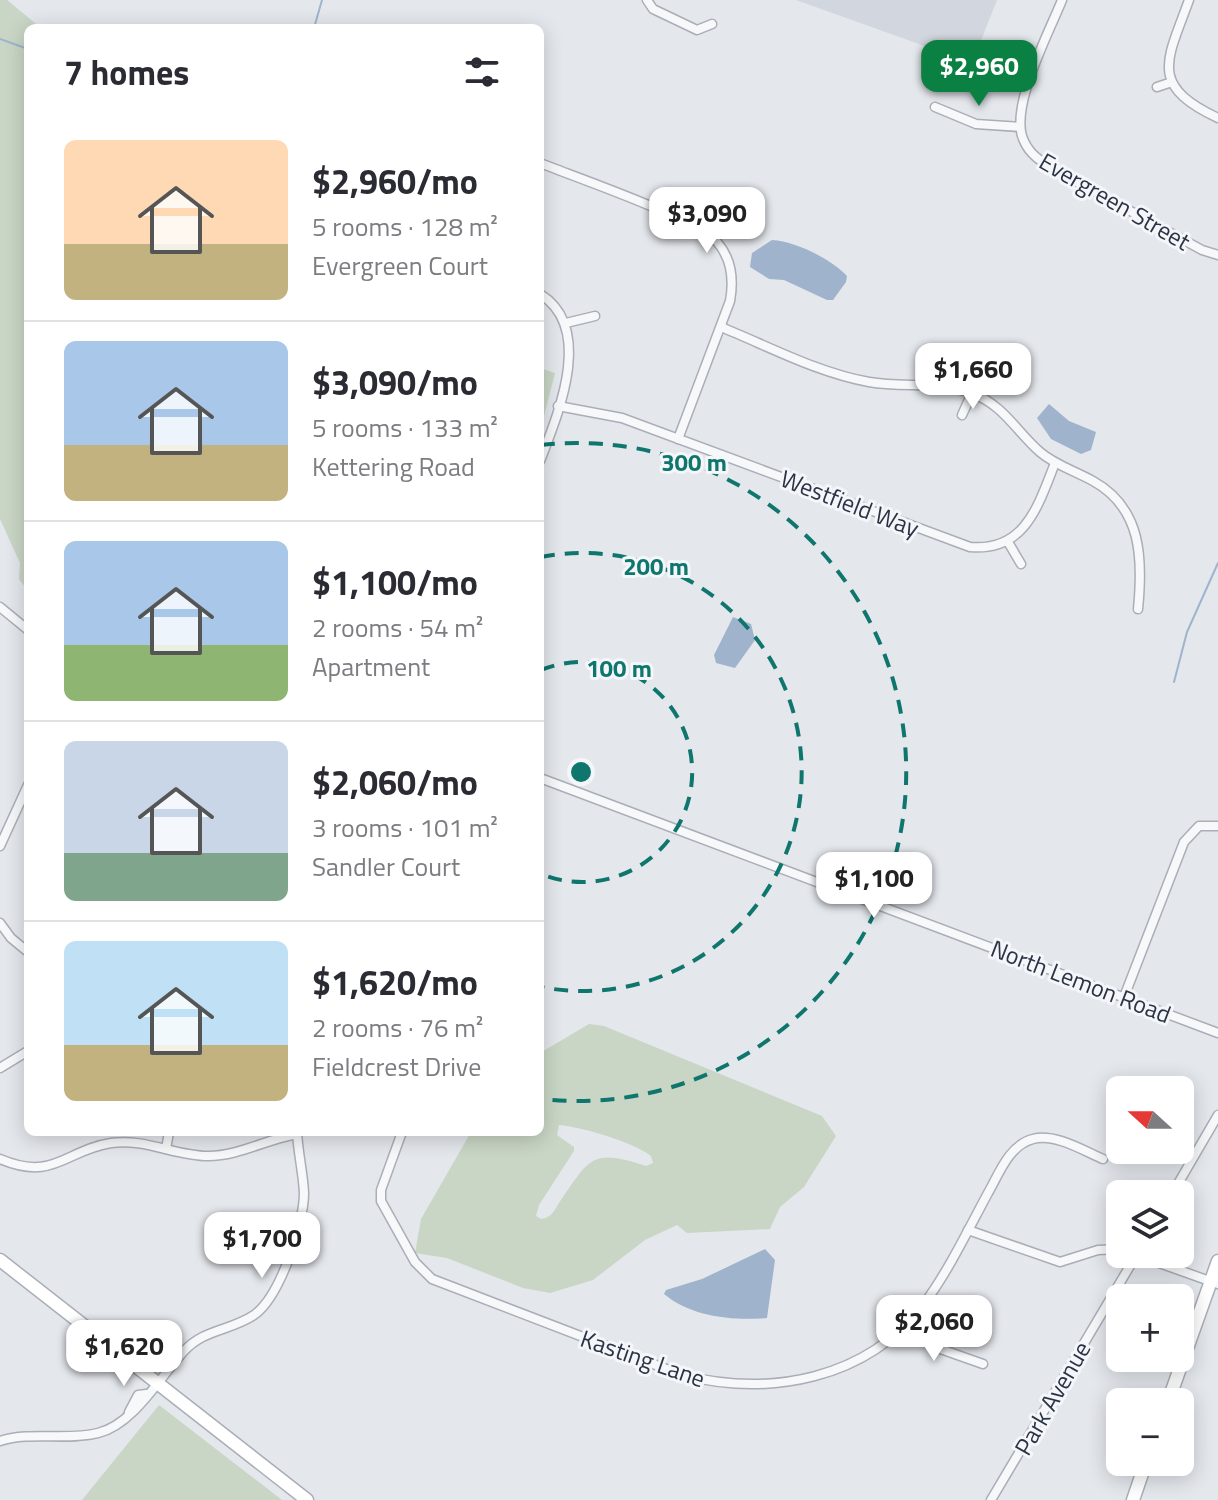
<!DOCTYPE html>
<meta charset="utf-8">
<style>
body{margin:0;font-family:"Titillium Web",sans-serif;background:#f2f2f3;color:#2b2b33;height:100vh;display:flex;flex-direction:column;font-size:30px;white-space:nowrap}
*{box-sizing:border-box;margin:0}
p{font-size:26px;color:#7c7c81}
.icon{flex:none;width:44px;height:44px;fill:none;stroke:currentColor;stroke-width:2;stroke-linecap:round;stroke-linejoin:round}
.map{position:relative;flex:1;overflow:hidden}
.sheet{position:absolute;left:24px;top:24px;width:520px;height:1112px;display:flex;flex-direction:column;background:#fff;border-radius:12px;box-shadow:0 4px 20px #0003}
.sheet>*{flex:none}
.needle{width:52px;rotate:291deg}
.fabs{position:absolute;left:1106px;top:1076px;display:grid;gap:16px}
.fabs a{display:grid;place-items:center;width:88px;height:88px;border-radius:12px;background:#fff;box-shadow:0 4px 20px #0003;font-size:40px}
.price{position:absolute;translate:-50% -68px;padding:0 18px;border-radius:16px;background:#fff;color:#222;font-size:26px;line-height:52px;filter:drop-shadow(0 2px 4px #0008)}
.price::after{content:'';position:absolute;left:50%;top:48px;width:24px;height:18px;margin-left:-12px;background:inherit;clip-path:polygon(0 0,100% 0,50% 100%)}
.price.selected{background:#0b8043;color:#fff}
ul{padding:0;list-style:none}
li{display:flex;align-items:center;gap:24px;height:200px;padding:0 40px}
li+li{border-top:2px solid #e1e1e2}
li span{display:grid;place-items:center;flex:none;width:224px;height:160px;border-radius:12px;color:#555}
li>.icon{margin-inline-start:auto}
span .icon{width:96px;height:96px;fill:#fffc;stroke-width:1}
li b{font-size:34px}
h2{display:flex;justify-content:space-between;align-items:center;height:96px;padding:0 40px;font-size:34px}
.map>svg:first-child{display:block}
.built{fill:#d2d6de}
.green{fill:#c9d6c5;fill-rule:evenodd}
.water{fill:#9fb4cc}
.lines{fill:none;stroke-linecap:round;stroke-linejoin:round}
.stream{stroke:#9fb4cc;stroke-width:2}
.street-casing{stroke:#a9aeb7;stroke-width:11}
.secondary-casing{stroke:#a9aeb7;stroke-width:15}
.street{stroke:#f7f8fa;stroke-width:8}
.secondary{stroke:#fff;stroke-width:12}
.ring{fill:none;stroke:#0f766e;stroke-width:4;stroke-dasharray:14 10}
.labels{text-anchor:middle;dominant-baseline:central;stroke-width:6;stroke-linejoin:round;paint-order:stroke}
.street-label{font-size:24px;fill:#2b3445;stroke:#f4f6f9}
.centre{fill:#0f766e;stroke:#f4f6f9;stroke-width:4}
.ring-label{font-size:24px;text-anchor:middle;font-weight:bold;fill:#0f766e;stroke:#f4f6f9;stroke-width:6;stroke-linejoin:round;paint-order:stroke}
</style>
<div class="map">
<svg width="1218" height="1500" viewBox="0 0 1218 1500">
<rect width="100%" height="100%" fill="#e4e7ec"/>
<polygon class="built" points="796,0 997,0 972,63"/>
<g class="green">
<polygon points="0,0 7,0 41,28 28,28 28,591 19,579 20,563 0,519"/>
<polygon points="540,368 555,373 540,432"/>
<path d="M589 1024 604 1026 822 1116 836 1136 804 1187 780 1207 770 1229 687 1233 677 1225 645 1240 593 1280 550 1293 523 1288 447 1258 415 1253 421 1219 471 1132H540V1053ZM559 1125C582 1127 633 1142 651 1156L653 1163 646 1166C591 1148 590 1158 559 1203 554 1211 551 1218 541 1219L536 1216 539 1205 574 1151V1147L557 1135Z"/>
<polygon points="159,1405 282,1500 283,1500 82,1500"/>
</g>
<g class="water">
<path d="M772 240C795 241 831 259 847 276L846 282 833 300H827L784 280 769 279 750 267 752 253Z"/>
<polygon points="1049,404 1069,421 1096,432 1091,450 1081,454 1051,439 1037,418"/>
<polygon points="733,617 751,624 755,640 735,668 716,663 714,655"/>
<path d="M765 1249 775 1260 767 1318C734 1321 691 1317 664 1294L666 1290 702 1279Z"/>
</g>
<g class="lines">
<g class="stream">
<polyline points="314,28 322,0"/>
<polyline points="0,39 28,49"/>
<polyline points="1174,682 1187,632 1218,563"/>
</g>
<defs>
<g id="street">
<polyline points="647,0 653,9 697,30 712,24"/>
<path d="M1062 0C1049 33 1008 109 1024 141 1030 155 1042 162 1055 170L1202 250 1218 255"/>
<path d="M1189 0C1167 61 1148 85 1218 118"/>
<polyline points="1157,87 1172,82"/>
<polyline points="935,107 976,124 1020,127"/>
<path d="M540 163C575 177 697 219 717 242 732 259 734 279 730 301L678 439"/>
<path d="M540 294C595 328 558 414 540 461"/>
<polyline points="566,323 595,316"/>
<path d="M721 327C768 346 818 373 869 382 904 388 938 381 971 393 1003 404 1016 431 1040 452 1055 465 1075 471 1093 481 1142 508 1143 559 1138 609"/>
<path d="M558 406 622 418 970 547C1025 552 1038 506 1055 463"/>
<polyline points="962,415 972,393"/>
<polyline points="1008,542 1021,564"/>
<polyline points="0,607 28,630"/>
<polyline points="540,778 1218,1033"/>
<polyline points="0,846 28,785"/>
<polyline points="0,923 11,938 28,952"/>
<polyline points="1124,997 1184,842 1199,826 1218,826"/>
<polyline points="0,1068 28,1051"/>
<path d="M402 1132 381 1190V1201L415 1262 432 1279 682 1375C770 1397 866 1380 924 1304 949 1270 968 1230 988 1193 999 1174 1009 1145 1033 1139 1055 1133 1084 1151 1103 1159"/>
<polyline points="166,1149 169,1132"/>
<path d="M0 1159C54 1182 65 1150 111 1143 145 1138 175 1156 208 1156 239 1156 267 1139 297 1134"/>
<polyline points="1172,1194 1218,1115"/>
<polyline points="968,1230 1060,1262 1098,1250 1120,1249"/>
<polyline points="1134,1254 1218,1284"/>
<polyline points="904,1325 932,1346 983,1364"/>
<polyline points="129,1412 138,1395 146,1394"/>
<path d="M0 1441C31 1431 66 1441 98 1433 133 1425 160 1377 184 1351 204 1329 230 1331 254 1315 280 1297 304 1224 304 1193 303 1172 298 1153 297 1132"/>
<polyline points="991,1500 1137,1254"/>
</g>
<g id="secondary">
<polyline points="0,1260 307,1500"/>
<polyline points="1168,1402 1218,1261"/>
<polyline points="1133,1500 1146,1462"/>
</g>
</defs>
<use href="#street" class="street-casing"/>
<use href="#secondary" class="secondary-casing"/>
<use href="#street" class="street"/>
<use href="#secondary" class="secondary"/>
</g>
<g class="ring">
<path d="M541 670A110 110 0 1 1 541 874"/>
<path d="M541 557A219 219 0 1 1 541 987"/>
<path d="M541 445A329 329 0 1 1 541 1099"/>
</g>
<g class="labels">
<g class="street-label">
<text transform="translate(1115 201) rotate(30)">Evergreen Street</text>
<text transform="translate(850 503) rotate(21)">Westfield Way</text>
<text transform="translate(1081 981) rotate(21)">North Lemon Road</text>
<text transform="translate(643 1358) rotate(19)">Kasting Lane</text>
<text transform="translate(1052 1398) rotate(-60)">Park Avenue</text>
</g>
</g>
<circle cx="581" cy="772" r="12" class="centre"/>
<g class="ring-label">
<text x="694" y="471">300 m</text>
<text x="656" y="575">200 m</text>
<text x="619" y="677">100 m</text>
</g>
</svg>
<div class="fabs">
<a><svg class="needle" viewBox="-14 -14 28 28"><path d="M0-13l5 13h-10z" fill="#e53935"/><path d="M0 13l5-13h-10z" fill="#7c7c81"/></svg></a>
<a><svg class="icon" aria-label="layers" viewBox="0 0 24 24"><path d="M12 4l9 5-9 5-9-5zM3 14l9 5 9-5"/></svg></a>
<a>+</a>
<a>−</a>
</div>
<b class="price selected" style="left:979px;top:108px">$2,960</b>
<b class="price" style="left:707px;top:255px">$3,090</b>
<b class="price" style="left:973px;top:411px">$1,660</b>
<b class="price" style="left:874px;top:920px">$1,100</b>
<b class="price" style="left:262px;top:1280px">$1,700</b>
<b class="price" style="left:934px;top:1363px">$2,060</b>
<b class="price" style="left:124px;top:1388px">$1,620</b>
<section class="sheet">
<h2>7 homes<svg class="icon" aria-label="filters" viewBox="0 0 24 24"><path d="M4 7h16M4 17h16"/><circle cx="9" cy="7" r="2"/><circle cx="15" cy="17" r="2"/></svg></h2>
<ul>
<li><span style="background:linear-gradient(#ffd9b3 65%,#c2b280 0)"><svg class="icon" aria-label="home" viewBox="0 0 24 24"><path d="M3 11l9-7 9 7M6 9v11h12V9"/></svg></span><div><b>$2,960/mo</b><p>5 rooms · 128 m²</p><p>Evergreen Court</p></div></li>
<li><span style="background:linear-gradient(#a9c7e8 65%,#c2b280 0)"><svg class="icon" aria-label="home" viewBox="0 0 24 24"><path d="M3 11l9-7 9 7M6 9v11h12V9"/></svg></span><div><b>$3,090/mo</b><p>5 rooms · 133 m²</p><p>Kettering Road</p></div></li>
<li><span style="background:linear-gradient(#a9c7e8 65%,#8fb573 0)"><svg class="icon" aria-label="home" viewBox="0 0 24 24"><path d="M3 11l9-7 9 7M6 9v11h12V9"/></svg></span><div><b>$1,100/mo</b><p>2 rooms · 54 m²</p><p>Apartment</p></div></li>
<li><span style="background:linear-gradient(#c9d6e8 70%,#7fa58c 0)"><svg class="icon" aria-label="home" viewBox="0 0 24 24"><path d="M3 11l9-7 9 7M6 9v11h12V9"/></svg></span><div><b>$2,060/mo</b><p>3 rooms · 101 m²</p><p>Sandler Court</p></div></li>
<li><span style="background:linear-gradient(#bfe0f5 65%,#c2b280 0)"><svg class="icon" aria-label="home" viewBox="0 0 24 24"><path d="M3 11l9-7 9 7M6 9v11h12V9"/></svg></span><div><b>$1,620/mo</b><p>2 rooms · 76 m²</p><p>Fieldcrest Drive</p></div></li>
</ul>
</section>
</div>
